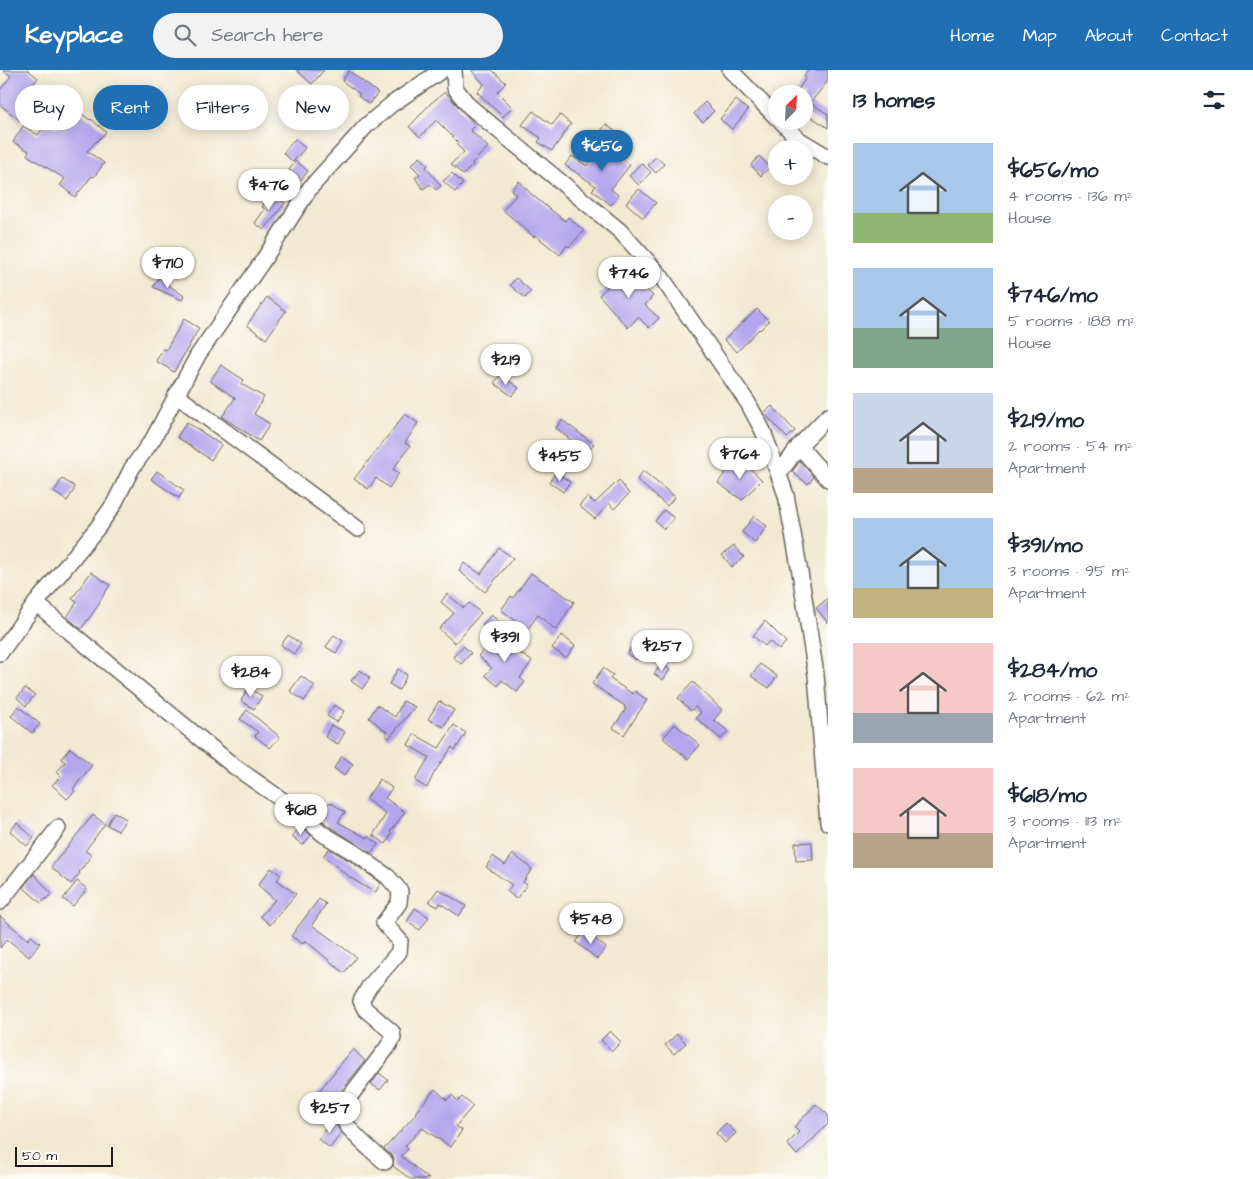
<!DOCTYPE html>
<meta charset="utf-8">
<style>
body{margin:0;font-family:"Architects Daughter",sans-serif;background:#f2f2f3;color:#1f2937;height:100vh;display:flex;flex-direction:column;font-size:19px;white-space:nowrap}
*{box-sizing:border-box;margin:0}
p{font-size:16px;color:#747a83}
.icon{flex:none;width:28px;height:28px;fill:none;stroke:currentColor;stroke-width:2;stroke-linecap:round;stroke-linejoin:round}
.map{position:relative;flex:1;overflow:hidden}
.side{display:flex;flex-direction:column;background:#fff;width:425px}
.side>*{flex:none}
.top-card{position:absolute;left:15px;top:15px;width:475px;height:45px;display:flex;gap:10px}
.needle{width:32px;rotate:24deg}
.tools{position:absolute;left:768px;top:15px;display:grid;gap:10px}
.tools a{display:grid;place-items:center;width:45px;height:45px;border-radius:50%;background:#fff;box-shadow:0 2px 12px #0003;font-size:25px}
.scale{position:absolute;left:15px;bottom:12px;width:98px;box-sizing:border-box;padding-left:5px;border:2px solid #1c1c1c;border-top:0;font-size:14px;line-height:18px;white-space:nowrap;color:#1c1c1c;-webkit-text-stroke:4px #fdfcf7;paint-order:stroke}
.price{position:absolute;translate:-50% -42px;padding:0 11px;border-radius:18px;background:#fff;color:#222;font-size:16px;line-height:32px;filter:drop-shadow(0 1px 2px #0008)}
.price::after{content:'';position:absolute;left:50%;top:30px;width:15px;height:11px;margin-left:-8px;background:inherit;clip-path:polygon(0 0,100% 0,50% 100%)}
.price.current{background:#1f6fb2;color:#fff}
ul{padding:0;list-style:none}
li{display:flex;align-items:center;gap:15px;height:125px;padding:0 25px}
li span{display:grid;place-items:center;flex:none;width:140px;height:100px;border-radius:0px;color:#555}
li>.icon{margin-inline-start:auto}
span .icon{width:60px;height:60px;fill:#fffc;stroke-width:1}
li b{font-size:21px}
h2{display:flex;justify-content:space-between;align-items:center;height:60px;padding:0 25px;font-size:21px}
.chip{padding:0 18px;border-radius:22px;background:#fff;box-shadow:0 2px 12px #0003;font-size:18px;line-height:45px}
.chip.current{background:#1f6fb2;color:#fff}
header{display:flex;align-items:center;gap:30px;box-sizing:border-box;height:70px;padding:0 25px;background:#1f6fb2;color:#fff}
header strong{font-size:24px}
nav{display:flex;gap:28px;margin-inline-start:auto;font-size:18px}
.search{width:350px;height:45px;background:#f2f2f3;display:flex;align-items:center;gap:12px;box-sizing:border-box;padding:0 18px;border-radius:28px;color:#747a83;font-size:19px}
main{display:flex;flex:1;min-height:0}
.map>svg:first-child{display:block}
.building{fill:#b3a6ed}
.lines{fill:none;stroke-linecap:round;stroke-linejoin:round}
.minor-casing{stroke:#67645b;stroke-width:18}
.minor{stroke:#fff;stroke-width:15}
</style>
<header>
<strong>Keyplace</strong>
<div class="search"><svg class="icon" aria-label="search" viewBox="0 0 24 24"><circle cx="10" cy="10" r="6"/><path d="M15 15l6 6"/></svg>Search here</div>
<nav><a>Home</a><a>Map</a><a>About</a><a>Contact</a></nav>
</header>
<main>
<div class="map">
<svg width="828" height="1109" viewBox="0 0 828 1109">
<rect width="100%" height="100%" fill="#fdfcf7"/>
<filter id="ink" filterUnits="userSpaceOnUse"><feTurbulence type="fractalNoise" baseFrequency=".02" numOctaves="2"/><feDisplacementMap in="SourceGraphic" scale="10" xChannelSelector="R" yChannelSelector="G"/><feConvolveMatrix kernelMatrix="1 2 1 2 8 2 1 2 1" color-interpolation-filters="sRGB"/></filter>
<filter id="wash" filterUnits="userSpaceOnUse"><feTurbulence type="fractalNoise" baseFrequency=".0096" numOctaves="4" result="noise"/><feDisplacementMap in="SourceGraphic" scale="20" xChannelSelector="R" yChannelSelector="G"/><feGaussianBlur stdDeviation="1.12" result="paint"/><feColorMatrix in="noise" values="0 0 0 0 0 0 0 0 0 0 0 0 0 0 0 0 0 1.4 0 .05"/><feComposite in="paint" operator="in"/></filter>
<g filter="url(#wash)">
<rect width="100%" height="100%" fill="#f1e9d1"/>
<g id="blocks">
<g class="building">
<polygon points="3,0 28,0 38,8 22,28 32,36 20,50 0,35 0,20 11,6"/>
<polygon points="296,0 324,0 312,14"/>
<polygon points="471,0 492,0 506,13 497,22 512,37 503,47 477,22 484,14"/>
<polygon points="809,0 828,0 828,11 810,33 828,44 828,58 804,42 804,24 795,24 806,8 804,6"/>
<polygon points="349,1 378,23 369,34 358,26 360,24 342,11"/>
<polygon points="445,22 475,55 470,60 488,77 472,93 473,95 463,105 451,94 464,82 457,75 459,73 436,50 420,67 409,57 431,33"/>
<polygon points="736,30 748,40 732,59 720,49"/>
<polygon points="705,32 714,41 703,52 694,44"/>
<polygon points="73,37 90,50 91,49 106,62 87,81 104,93 94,107 92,106 75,127 60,115 65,109 27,85 29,81 13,72 23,56 38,65 47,51 57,58"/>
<polygon points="533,41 552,55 560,45 571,54 552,81 538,72 541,68 522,55"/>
<polygon points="606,54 616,62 609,72 599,64"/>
<polygon points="295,69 305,78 293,92 283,83"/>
<polygon points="603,76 621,87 630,95 611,119 618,125 611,135 592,120 596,116 565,95 572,86 587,96 591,90 593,91"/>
<polygon points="759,86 770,97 761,106 751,95"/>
<polygon points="420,87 428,95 426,97 441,116 436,120 430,114 423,119 415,108 420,104 411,95"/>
<polygon points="656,87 664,94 656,103 648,95"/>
<polygon points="296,91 308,101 301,110 289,100"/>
<polygon points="641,93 651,102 639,115 629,106"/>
<polygon points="270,103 279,111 273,119 263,111"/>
<polygon points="452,103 463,114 455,122 443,111"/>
<polygon points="519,111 532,125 565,151 568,147 584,161 569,177 567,175 560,185 535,165 534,167 503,140 516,125 511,120"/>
<polygon points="639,119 656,133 643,148 626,133"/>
<polygon points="270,124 285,133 264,160 255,153 265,139 262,137"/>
<polygon points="630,196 642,208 639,212 653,226 645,235 659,248 649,258 638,247 628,258 599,225"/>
<polygon points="159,208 184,226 182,230 153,217"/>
<polygon points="516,208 531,221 525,228 510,215"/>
<polygon points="267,227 286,241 266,269 247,255"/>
<polygon points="757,239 769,251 760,260 759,259 737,282 724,270"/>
<polygon points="184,249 199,258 174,302 156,291 163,279 166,280"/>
<polygon points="221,295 244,310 241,314 264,327 254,344 270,354 259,371 222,347 235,328 210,311"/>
<polygon points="501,305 519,318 512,326 494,313"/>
<polygon points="772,336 795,361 787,368 764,343"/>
<polygon points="405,344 418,353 405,373 410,376 393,399 399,403 389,418 376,408 368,419 354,409"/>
<polygon points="562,350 594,374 583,388 573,381 577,375 556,358"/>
<polygon points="187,352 221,375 211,390 177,367"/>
<polygon points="739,388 762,410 742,430 718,413 727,400"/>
<polygon points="800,391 814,407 808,414 792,402"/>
<polygon points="157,401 184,420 179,428 151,409"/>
<polygon points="643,401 675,427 667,436 637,410"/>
<polygon points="556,402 570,412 563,422 549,412"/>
<polygon points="62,409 74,416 74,420 67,431 54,422"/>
<polygon points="619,410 629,424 614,439 609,433 595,449 579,436 587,427 595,433"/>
<polygon points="664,440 674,448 664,459 655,451"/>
<polygon points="754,446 767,456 755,473 742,462"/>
<polygon points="734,476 744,487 732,497 722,485"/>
<polygon points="499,478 513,488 485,522 459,501 464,493 481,504"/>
<polygon points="91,502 110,515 99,532 100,533 81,559 67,547 77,532 72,529"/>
<polygon points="531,503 574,532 556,560 538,545 528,559 501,540 511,526 513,528"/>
<polygon points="447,524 464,538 469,533 481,543 455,573 439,559 454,543 441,532"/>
<polygon points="828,528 828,553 816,538"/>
<polygon points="491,545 501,553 491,564 482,555"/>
<polygon points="765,551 786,572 779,580 769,571 765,576 753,566"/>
<polygon points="496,562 518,582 532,591 520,608 525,612 517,622 502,610 498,616 485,605 492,598 478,586 490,572 488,571"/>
<polygon points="288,565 301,574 294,584 281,575"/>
<polygon points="334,565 343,571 336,583 326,577"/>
<polygon points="562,565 575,576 566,588 552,578"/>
<polygon points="636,570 645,575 636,590 627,584"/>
<polygon points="463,576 471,583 461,594 453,587"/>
<polygon points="662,593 670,600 663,610 654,604"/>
<polygon points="760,594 777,606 769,618 751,606"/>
<polygon points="603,598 613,605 610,609 633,624 635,621 647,630 624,665 613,658 626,639 624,638 625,636 592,614"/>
<polygon points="398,599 407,605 399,620 389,614"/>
<polygon points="360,600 370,608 362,619 351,611"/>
<polygon points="301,606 315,616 304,631 290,621"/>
<polygon points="693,612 722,640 714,650 728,661 721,669 696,648 701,642 695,637 691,641 678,628"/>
<polygon points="25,618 35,625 26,636 17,628"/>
<polygon points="248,618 262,626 254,639 241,631"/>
<polygon points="403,631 415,637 389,668 385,665 387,662 369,648 377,635 395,647"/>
<polygon points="439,631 454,640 443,657 428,649"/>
<polygon points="334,635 344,641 337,652 327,646"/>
<polygon points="18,636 40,654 32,663 11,646"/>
<polygon points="247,640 280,667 270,678 255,666 258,662 240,649"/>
<polygon points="675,654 700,675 688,689 663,668"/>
<polygon points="331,655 345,662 338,674 325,667"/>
<polygon points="454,655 466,663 455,680 452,677 434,703 427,718 415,711 429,687 408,675 414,664 439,678"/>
<polygon points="70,678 92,695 73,719 75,721 67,729 52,715 61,706 57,702 65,692 61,689"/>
<polygon points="342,686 353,694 344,706 334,698"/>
<polygon points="380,709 392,718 385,728 405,742 390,762 392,763 386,774 373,765 386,744 366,729"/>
<polygon points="330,732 345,742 338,752 367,768 368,766 378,774 371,783 329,756 313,743 315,740 322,743"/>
<polygon points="114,742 126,749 118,761 107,755"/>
<polygon points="93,745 105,754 85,781 92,785 79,802 80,803 71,814 51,797"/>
<polygon points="17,753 34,768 27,776 10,761"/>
<polygon points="300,756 311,765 303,775 292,767"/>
<polygon points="812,772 813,790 796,791 795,773"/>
<polygon points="329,779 350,791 381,813 375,823 351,808 323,786"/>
<polygon points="513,784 532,799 523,812 527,815 516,829 507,821 512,815 486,797 493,786 505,795"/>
<polygon points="271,798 281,805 277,810 296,824 270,855 260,846 275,830 258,815"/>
<polygon points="34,804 52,824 41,833 23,817"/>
<polygon points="77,811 87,819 73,836 63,829"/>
<polygon points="438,819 466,836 459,846 440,833 438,837 429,832"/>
<polygon points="319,829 326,834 312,855 356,887 344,903 305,870 303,874 291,866"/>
<polygon points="415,838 429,847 420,860 407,852"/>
<polygon points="0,846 28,870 31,866 40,873 29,887 7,869 0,878"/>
<polygon points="585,860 606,878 597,889 576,872"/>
<polygon points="610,961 621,972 612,981 601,970"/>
<polygon points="677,964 686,973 674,984 665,975"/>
<polygon points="353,979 365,991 328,1037 315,1026"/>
<polygon points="379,1003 388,1010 380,1020 371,1014"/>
<polygon points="435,1019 447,1030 452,1025 458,1031 462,1027 473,1036 456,1056 462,1060 451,1077 422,1058 405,1076 408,1079 401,1086 429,1109 410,1109 393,1096 394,1088 384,1079 416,1044 415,1043"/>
<polygon points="816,1034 828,1045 828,1054 797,1085 787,1074 799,1062 794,1057"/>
<polygon points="333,1049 341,1063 330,1078 318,1069"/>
<polygon points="726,1053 736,1063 725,1073 716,1063"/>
</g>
</g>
</g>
<g filter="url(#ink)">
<use href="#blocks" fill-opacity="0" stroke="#67645b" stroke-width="1"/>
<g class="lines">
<defs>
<g id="minor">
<polyline points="454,0 455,18 469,36 620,161 660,205 748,333 763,361 786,425 800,502 816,605 828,753"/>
<polyline points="730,0 776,47"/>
<polyline points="781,51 798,69 828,87"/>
<polyline points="176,325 358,459"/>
<polyline points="799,376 828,409"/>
<polyline points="779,404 799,376 828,346"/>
<path d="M36 533 64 557 235 697 295 739 323 764 355 783 388 807 400 821 399 833 384 853 400 871 399 882 369 917 361 931 365 939 392 962 393 968 387 978 340 1039C339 1054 373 1082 385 1092"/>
<polyline points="0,583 36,533 98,457 114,434 132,398 153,369 198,285 262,192 310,118 366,56 392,34 442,0"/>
<polyline points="0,832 58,758"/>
</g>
</defs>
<use href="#minor" class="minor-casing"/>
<use href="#minor" class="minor"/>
</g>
</g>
</svg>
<div class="tools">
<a><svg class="needle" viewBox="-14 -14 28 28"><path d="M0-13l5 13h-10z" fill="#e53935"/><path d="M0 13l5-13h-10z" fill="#747a83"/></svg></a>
<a>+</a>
<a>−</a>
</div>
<div class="scale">50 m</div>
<b class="price current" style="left:602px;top:102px">$656</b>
<b class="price" style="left:269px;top:141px">$476</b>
<b class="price" style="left:168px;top:219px">$710</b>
<b class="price" style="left:629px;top:229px">$746</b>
<b class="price" style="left:506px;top:316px">$219</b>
<b class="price" style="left:740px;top:410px">$764</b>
<b class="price" style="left:560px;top:412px">$455</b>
<b class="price" style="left:505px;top:593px">$391</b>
<b class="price" style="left:662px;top:602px">$257</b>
<b class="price" style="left:251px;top:628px">$284</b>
<b class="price" style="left:301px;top:766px">$618</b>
<b class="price" style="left:591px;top:875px">$548</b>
<b class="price" style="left:330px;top:1064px">$257</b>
<div class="top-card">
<a class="chip">Buy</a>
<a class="chip current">Rent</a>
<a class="chip">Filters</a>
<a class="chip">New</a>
</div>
</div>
<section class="side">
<h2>13 homes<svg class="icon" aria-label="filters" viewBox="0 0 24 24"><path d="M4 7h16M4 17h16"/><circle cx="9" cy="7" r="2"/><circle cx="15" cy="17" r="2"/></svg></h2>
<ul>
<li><span style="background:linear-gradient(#a9c7e8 70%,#8fb573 0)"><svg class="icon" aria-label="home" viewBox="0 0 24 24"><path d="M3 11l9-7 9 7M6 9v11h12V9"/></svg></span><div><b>$656/mo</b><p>4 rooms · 136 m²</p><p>House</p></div></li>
<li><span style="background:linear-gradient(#a9c7e8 60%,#7fa58c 0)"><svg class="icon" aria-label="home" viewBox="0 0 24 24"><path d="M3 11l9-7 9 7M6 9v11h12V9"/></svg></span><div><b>$746/mo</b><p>5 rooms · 188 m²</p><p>House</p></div></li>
<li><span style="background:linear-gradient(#c9d6e8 75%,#b9a48a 0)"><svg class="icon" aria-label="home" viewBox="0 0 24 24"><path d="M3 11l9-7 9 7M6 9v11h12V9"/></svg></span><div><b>$219/mo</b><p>2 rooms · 54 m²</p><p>Apartment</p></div></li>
<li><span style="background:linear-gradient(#a9c7e8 70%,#c2b280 0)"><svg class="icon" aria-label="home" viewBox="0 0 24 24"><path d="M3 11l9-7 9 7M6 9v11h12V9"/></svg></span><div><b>$391/mo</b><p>3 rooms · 95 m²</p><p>Apartment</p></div></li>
<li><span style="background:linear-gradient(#f6c9c9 70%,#9aa5b1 0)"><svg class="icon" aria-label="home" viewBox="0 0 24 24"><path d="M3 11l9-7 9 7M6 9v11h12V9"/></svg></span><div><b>$284/mo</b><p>2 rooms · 62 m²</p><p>Apartment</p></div></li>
<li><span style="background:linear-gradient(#f6c9c9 65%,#b9a48a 0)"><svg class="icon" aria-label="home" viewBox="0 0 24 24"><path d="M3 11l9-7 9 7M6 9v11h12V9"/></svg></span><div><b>$618/mo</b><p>3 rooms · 113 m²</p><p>Apartment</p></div></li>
</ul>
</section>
</main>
